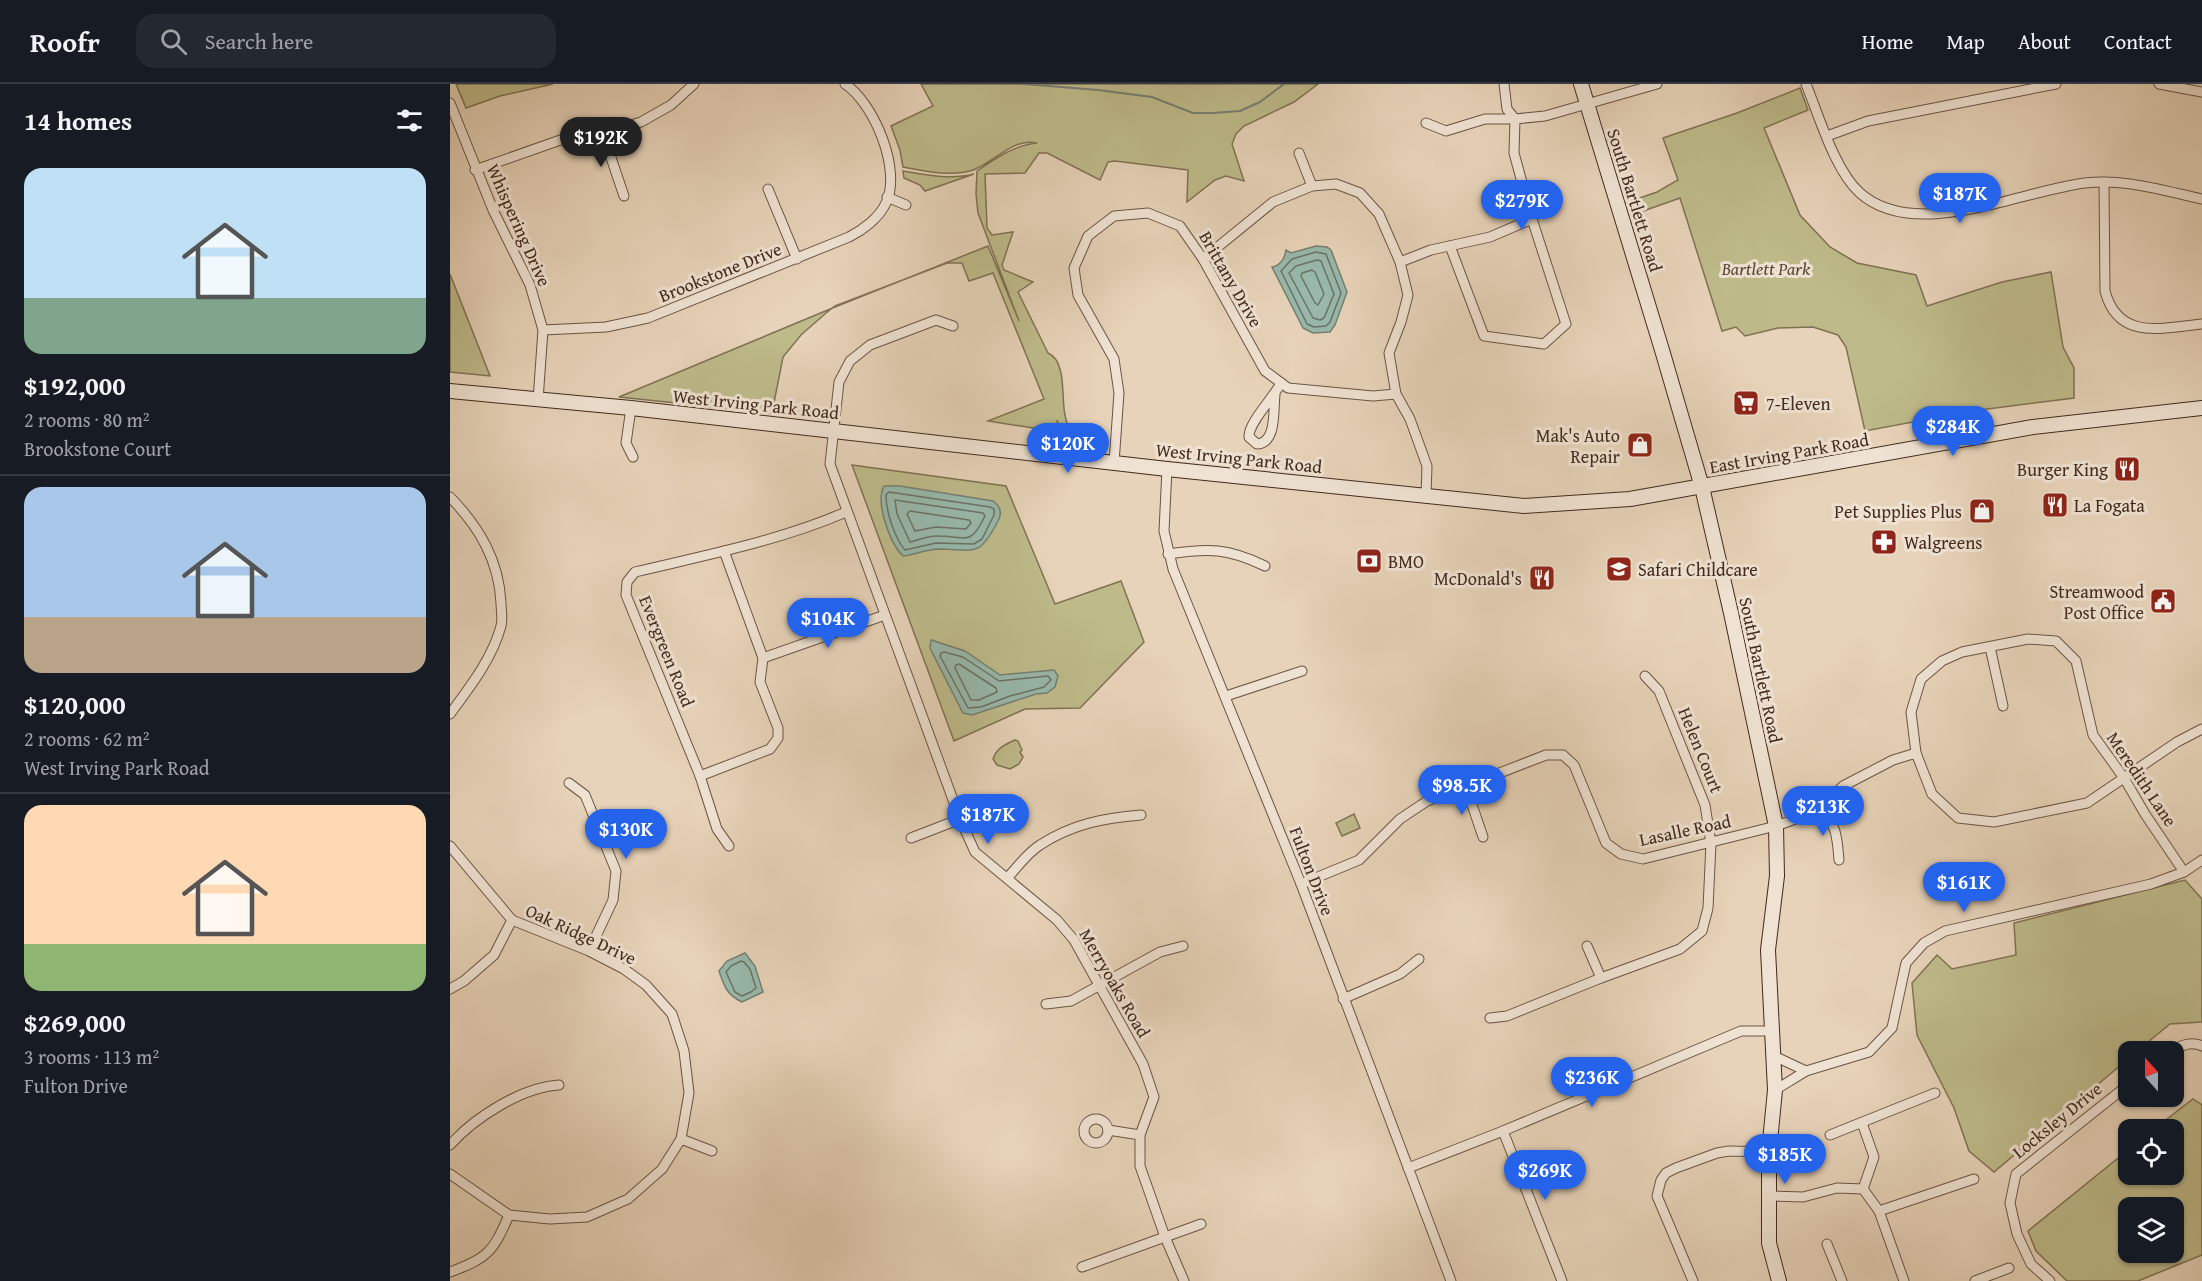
<!DOCTYPE html>
<meta charset="utf-8">
<style>
body{margin:0;font-family:"Gentium Book Plus",serif;background:#242831;color:#f1f3f6;height:100vh;display:flex;flex-direction:column;font-size:22px;white-space:nowrap}
*{box-sizing:border-box;margin:0}
p{font-size:20px;color:#9ea1a6}
.icon{flex:none;width:33px;height:33px;fill:none;stroke:currentColor;stroke-width:2;stroke-linecap:round;stroke-linejoin:round}
.map{position:relative;flex:1;overflow:hidden}
.panel{display:flex;flex-direction:column;background:#171b24;width:450px}
.panel>*{flex:none}
.needle{width:39px;rotate:339deg}
.buttons{position:absolute;left:1668px;top:957px;display:grid;gap:12px}
.buttons a{display:grid;place-items:center;width:66px;height:66px;border-radius:12px;background:#171b24;box-shadow:0 2px 4px #0004;font-size:30px}
.price{position:absolute;translate:-50% -51px;padding:0 14px;border-radius:21px;background:#2563eb;color:#fff;font-size:20px;line-height:39px;filter:drop-shadow(0 2px 3px #0008)}
.price::after{content:'';position:absolute;left:50%;top:36px;width:18px;height:14px;margin-left:-9px;background:inherit;clip-path:polygon(0 0,100% 0,50% 100%)}
.price.active{background:#222;color:#fff}
ul{padding:0;list-style:none}
li{display:grid;align-content:center;gap:12px;height:318px;padding:0 24px}
li+li{border-top:2px solid #363941}
li span{display:grid;place-items:center;height:186px;border-radius:18px;color:#555}
li>.icon{margin-inline-start:auto}
span .icon{width:108px;height:108px;fill:#fffc;stroke-width:1}
li b{font-size:26px}
h2{display:flex;justify-content:space-between;align-items:center;height:72px;padding:0 24px;font-size:26px}
header{display:flex;align-items:center;gap:36px;box-sizing:border-box;height:84px;padding:0 30px;background:#171b24;border-bottom:2px solid #363941}
header strong{font-size:28px}
nav{display:flex;gap:33px;margin-inline-start:auto;font-size:21px}
.search{width:420px;height:54px;background:#242831;display:flex;align-items:center;gap:15px;box-sizing:border-box;padding:0 21px;border-radius:18px;color:#9ea1a6;font-size:22px}
main{display:flex;flex:1;min-height:0}
.map>svg:first-child{display:block}
.green{fill:#beba8a;stroke:#807254;stroke-width:1.5;fill-rule:evenodd}
.water{fill:#97b8ab;stroke:#757f72;stroke-width:1.5}
.lines{fill:none;stroke-linecap:round;stroke-linejoin:round}
.shore{stroke:#6c7164;stroke-width:1.5}
.stream{stroke:#757f72;stroke-width:2}
.street-casing{stroke:#6b5444;stroke-width:11}
.secondary-casing{stroke:#422a1d;stroke-width:16}
.street{stroke:#efe2d2;stroke-width:9}
.secondary{stroke:#efe2d2;stroke-width:14}
.labels{text-anchor:middle;dominant-baseline:central;stroke-width:6;stroke-linejoin:round;paint-order:stroke}
.street-label{font-size:18px;fill:#422a1d;stroke:#efe2d2}
.park-label{font-size:18px;font-style:italic;fill:#5b4733;stroke:#efe2d2}
.poi-label{font-size:18px;fill:#422a1d;stroke:#efe2d2;text-anchor:start}
</style>
<header>
<strong>Roofr</strong>
<div class="search"><svg class="icon" aria-label="search" viewBox="0 0 24 24"><circle cx="10" cy="10" r="6"/><path d="M15 15l6 6"/></svg>Search here</div>
<nav><a>Home</a><a>Map</a><a>About</a><a>Contact</a></nav>
</header>
<main>
<section class="panel">
<h2>14 homes<svg class="icon" aria-label="filters" viewBox="0 0 24 24"><path d="M4 7h16M4 17h16"/><circle cx="9" cy="7" r="2"/><circle cx="15" cy="17" r="2"/></svg></h2>
<ul>
<li><span style="background:linear-gradient(#bfe0f5 70%,#7fa58c 0)"><svg class="icon" aria-label="home" viewBox="0 0 24 24"><path d="M3 11l9-7 9 7M6 9v11h12V9"/></svg></span><div><b>$192,000</b><p>2 rooms · 80 m²</p><p>Brookstone Court</p></div></li>
<li><span style="background:linear-gradient(#a9c7e8 70%,#b9a48a 0)"><svg class="icon" aria-label="home" viewBox="0 0 24 24"><path d="M3 11l9-7 9 7M6 9v11h12V9"/></svg></span><div><b>$120,000</b><p>2 rooms · 62 m²</p><p>West Irving Park Road</p></div></li>
<li><span style="background:linear-gradient(#ffd9b3 75%,#8fb573 0)"><svg class="icon" aria-label="home" viewBox="0 0 24 24"><path d="M3 11l9-7 9 7M6 9v11h12V9"/></svg></span><div><b>$269,000</b><p>3 rooms · 113 m²</p><p>Fulton Drive</p></div></li>
</ul>
</section>
<div class="map">
<svg width="1752" height="1197" viewBox="0 0 1752 1197">
<rect width="100%" height="100%" fill="#e7d3b9"/>
<filter id="stains"><feTurbulence type="fractalNoise" baseFrequency=".00333" numOctaves="4"/><feColorMatrix values="0 0 0 0 .2 0 0 0 0 .09 0 0 0 0 .02 0 0 0 .5 -.17"/></filter>
<radialGradient id="worn" r=".72"><stop offset=".6" stop-color="#630" stop-opacity="0"/><stop offset="1" stop-color="#630" stop-opacity=".3"/></radialGradient>
<g class="green">
<polygon points="6,0 103,0 50,12 16,24"/>
<path d="M471 0H868L844 18 794 42 786 50 782 60 794 97 776 92 765 96 737 118 738 86 665 77 658 78 650 96 597 69H589L575 89 535 90 537 144 542 151 563 148 552 181 554 186 583 198 568 208 598 269C617 277 611 314 615 331 616 338 619 344 622 350L613 354 607 336 609 348 538 337 594 315 543 189 519 197 512 179H497L385 222 376 229 351 251 333 273 322 329 169 313 385 223 538 162 569 237 528 129 526 110 527 87C546 74 565 61 587 59 563 53 544 79 523 86 501 93 475 87 453 83L450 66 441 42 483 22Z"/>
<polygon points="1350,4 1358,26 1314,44 1350,131 1380,163 1407,179 1466,191 1477,222 1552,198 1601,188 1613,263 1624,284 1624,314 1522,327 1415,347 1396,263 1388,251 1363,243 1328,244 1295,252 1286,243 1272,247 1230,114 1182,131 1178,118 1207,108 1228,96 1213,54 1287,29"/>
<path d="M453 87C477 91 501 96 524 90L475 107 470 101 454 94Z"/>
<polygon points="0,190 40,292 0,288"/>
<polygon points="402,381 556,402 605,520 671,497 694,558 630,624 575,625 504,657"/>
<path d="M565 656 568 657 572 666 570 668 573 673 569 680 560 685 547 681 543 675C547 664 554 661 565 656Z"/>
<polygon points="904,730 910,744 892,752 886,739"/>
<polygon points="1735,796 1752,815 1752,938 1720,940 1687,967 1678,968 1678,975 1544,1088 1519,1067 1504,1024 1467,951 1462,899 1487,871 1502,885 1566,871 1564,839"/>
<path d="M1743 1015 1752 1021V1171L1688 1197H1617L1586 1167 1578 1147 1678 1066V1090H1724V1046L1704 1045ZM1678 1124H1724V1168H1678Z"/>
</g>
<g class="water">
<path d="M866 162 877 163 881 166 897 208 885 241 880 248 863 249 853 244 822 183C830 182 835 174 836 166L841 169Z"/>
<path d="M434 402H450L543 417C550 422 553 428 548 437 529 473 527 466 489 465 477 465 464 471 453 472 440 460 425 418 434 402Z"/>
<polygon points="481,556 515,567 550,591 604,586 608,592 605,603 597,609 586,610 522,631 513,629 480,564"/>
<path d="M295 869 305 882 313 908 292 918C277 911 274 902 269 887L277 877Z"/>
</g>
<g class="lines">
<g class="shore">
<polygon points="866,168 876,170 891,209 880,238 876,242 864,243 857,240 831,187 842,175"/>
<polygon points="867,176 871,177 884,210 874,234 870,236 863,234 839,189 846,182"/>
<polygon points="862,186 865,188 874,210 868,221 865,219 851,192 852,189"/>
<path d="M439 408 540 423 544 425V431L532 455 524 460 486 459 455 466C444 453 436 427 436 411Z"/>
<path d="M445 416 533 429 535 432C520 463 517 452 488 452 479 451 469 456 460 458L447 430Z"/>
<polygon points="460,427 519,436 521,439 516,445 486,443 465,447 457,430"/>
<polygon points="494,568 513,573 549,597 598,592 601,596 594,603 560,612 531,623 518,624 490,572 491,569"/>
<polygon points="509,580 546,604 547,608 529,616 521,616 505,584 506,581"/>
<polygon points="291,877 294,878 300,885 306,904 301,908 292,912 285,908 276,888 281,882"/>
</g>
<polyline class="stream" points="574,0 648,6 702,13 743,29 763,29 790,27 810,18 834,0"/>
<defs>
<g id="street">
<path d="M1356 0C1369 32 1385 87 1410 109 1465 158 1570 107 1635 99 1674 94 1714 107 1752 115"/>
<polyline points="1709,0 1752,8"/>
<polyline points="0,19 43,126 80,201 93,246 88,316"/>
<polyline points="976,39 996,47 1035,35 1065,35 1095,32 1207,0"/>
<polyline points="152,47 174,112"/>
<polyline points="1377,52 1418,37 1606,0"/>
<polyline points="849,69 862,102"/>
<polyline points="25,86 119,53 170,44 191,38 221,21 244,0"/>
<path d="M1654 98 1655 207C1668 257 1712 244 1752 240"/>
<polyline points="318,105 347,175"/>
<polyline points="437,113 456,121"/>
<polyline points="1000,162 1034,252 1094,260 1116,240 1082,135 1064,69 1065,35 1057,25 1054,0"/>
<polyline points="753,175 823,118 862,102 886,100 910,109 929,130 950,178 958,211 951,238 939,269 946,310 960,335 977,382 976,411"/>
<polyline points="950,178 981,166 1040,153 1082,135"/>
<polyline points="503,242 486,236 420,261 400,277 389,298 380,380 510,735 525,768 607,836 624,856 693,980 704,1013 690,1051 690,1082 715,1153 734,1197"/>
<path d="M93 246 156 243 198 234 399 153C413 146 429 134 436 119 452 86 424 19 395 0"/>
<path d="M825 311C823 326 827 359 807 360L799 353C798 339 824 313 831 299"/>
<polyline points="181,324 176,359 183,373"/>
<polyline points="664,379 669,309 664,275 628,211 624,184 638,152 664,132 698,129 730,142 753,175 815,287 838,304 923,312 946,310"/>
<polyline points="717,385 714,447 723,485 851,800 1001,1197"/>
<path d="M0 413C29 443 49 476 51 519 51 526 53 535 51 542 42 575 20 603 0 630"/>
<path d="M718 470C759 464 778 464 815 482"/>
<polyline points="1540,563 1553,622"/>
<polyline points="313,574 435,531"/>
<polyline points="776,612 852,587"/>
<polyline points="1466,669 1461,628 1471,595 1492,577 1512,568 1578,555 1606,557 1626,577 1643,651 1674,694 1695,730 1734,788"/>
<polyline points="250,692 320,665 328,654 328,644 310,598 313,574 274,467"/>
<polyline points="119,699 135,711 166,787 163,816 139,867"/>
<polyline points="1016,703 1033,753"/>
<path d="M1370 724C1387 742 1387 752 1389 776"/>
<polyline points="461,754 510,735"/>
<polyline points="0,762 62,836 139,867 174,885 196,901 222,930 234,967 239,1009 231,1055 212,1085 178,1115 137,1133 100,1135 59,1131 0,1090"/>
<path d="M279 762 267 745 250 692 176 511 177 498 185 488C256 471 329 457 396 428"/>
<path d="M557 794C567 784 577 769 590 761 622 740 654 734 691 731"/>
<polyline points="851,800 909,776 950,735 977,717 1096,671 1113,671 1124,681 1156,759 1171,770 1193,775 1326,742 1365,728 1393,702 1443,676 1466,669 1482,710 1508,734 1544,738 1637,719 1727,658 1752,645"/>
<polyline points="1137,862 1151,894"/>
<polyline points="0,905 14,897 44,871 62,836"/>
<polyline points="893,915 950,890 969,875"/>
<polyline points="596,920 621,917 710,868 733,862"/>
<polyline points="1040,934 1057,932 1151,894 1230,865 1252,847 1258,824 1261,759 1255,721 1209,607 1195,592"/>
<path d="M1721 968C1730 961 1742 957 1752 962"/>
<polyline points="1324,972 1356,987"/>
<polyline points="1325,1006 1356,987 1419,968 1442,944 1456,879 1474,859 1495,847 1701,800 1734,788 1752,776"/>
<circle cx="646" cy="1047" r="12"/>
<polyline points="1412,1039 1424,1073 1413,1105"/>
<polyline points="658,1046 690,1051"/>
<polyline points="1053,1047 1112,1197"/>
<polyline points="1380,1051 1485,1009"/>
<polyline points="231,1055 262,1067"/>
<path d="M0 1061C24 1034 72 1003 109 1001"/>
<polyline points="958,1084 1053,1047 1291,947 1322,947"/>
<polyline points="1320,1112 1353,1113 1387,1104 1413,1105 1429,1127 1454,1197"/>
<polyline points="1429,1127 1524,1095"/>
<polyline points="1377,1160 1392,1197"/>
<polyline points="632,1183 751,1140"/>
<path d="M0 1188C38 1174 43 1168 59 1131"/>
<polyline points="1243,1197 1207,1112 1211,1096 1216,1089 1226,1084 1267,1069 1279,1067 1319,1068"/>
<polyline points="1525,1197 1559,1184"/>
<polyline points="1600,1197 1581,1180 1567,1150 1560,1119 1566,1090 1678,1001"/>
</g>
<g id="secondary">
<polyline points="1131,0 1212,266 1252,403 1281,529 1326,742 1327,792 1318,866 1325,1006 1319,1068 1319,1159 1329,1197"/>
<polyline points="0,307 181,324 717,385 1074,422 1180,415 1583,343 1752,324"/>
</g>
</defs>
<use href="#street" class="street-casing"/>
<use href="#secondary" class="secondary-casing"/>
<use href="#street" class="street"/>
<use href="#secondary" class="secondary"/>
</g>
<defs>
<symbol id="supermarket-square" viewBox="-11 -11 22 22"><rect x="-9" y="-9" width="18" height="18" rx="4" fill="#8f2418" stroke="#efe2d2"/><path d="M-6-5.5h2.5l.6 2H6L4.5 2H-2.5L-4.4-4H-6ZM-1.5 3.2a1.3 1.3 0 1 0 .1 0ZM3 3.2a1.3 1.3 0 1 0 .1 0Z" fill="#fff"/></symbol>
<symbol id="shop-square" viewBox="-11 -11 22 22"><rect x="-9" y="-9" width="18" height="18" rx="4" fill="#8f2418" stroke="#efe2d2"/><path d="M-5-2.5h2.3a2.7 3.5 0 0 1 5.4 0H5L5.5 6h-11ZM-1.5-2.5h3a1.5 2.3 0 0 0-3 0Z" fill="#fff"/></symbol>
<symbol id="restaurant-square" viewBox="-11 -11 22 22"><rect x="-9" y="-9" width="18" height="18" rx="4" fill="#8f2418" stroke="#efe2d2"/><path d="M-5-6h1v4h1v-4h1v4h1v-4h1v5L-1.5 .5V6h-2V.5L-5-1ZM5-6V6H3V1.5H1.5Q1.5-4 5-6Z" fill="#fff"/></symbol>
<symbol id="pharmacy-square" viewBox="-11 -11 22 22"><rect x="-9" y="-9" width="18" height="18" rx="4" fill="#8f2418" stroke="#efe2d2"/><path d="M-2-6h4v4h4v4h-4v4h-4v-4h-4v-4h4Z" fill="#fff"/></symbol>
<symbol id="bank-square" viewBox="-11 -11 22 22"><rect x="-9" y="-9" width="18" height="18" rx="4" fill="#8f2418" stroke="#efe2d2"/><path d="M-6-4H6V4H-6ZM0-2.3a2.3 2.3 0 1 0 0 4.6a2.3 2.3 0 1 0 0-4.6Z" fill="#fff"/></symbol>
<symbol id="school-square" viewBox="-11 -11 22 22"><rect x="-9" y="-9" width="18" height="18" rx="4" fill="#8f2418" stroke="#efe2d2"/><path d="M0-5L7-2L0 1L-7-2ZM-4 1L0 2.5L4 1V4Q0 6-4 4Z" fill="#fff"/></symbol>
<symbol id="civic-square" viewBox="-11 -11 22 22"><rect x="-9" y="-9" width="18" height="18" rx="4" fill="#8f2418" stroke="#efe2d2"/><path d="M-.6-6.5H3V-4.5H.6V-3L4-1V1h2V6H-6V1h2V-1L-.6-3ZM-1.2 2.5V6h2.4V2.5Z" fill="#fff"/></symbol>
</defs>
<g fill-rule="evenodd">
<use href="#supermarket-square" x="1281" y="304" width="30" height="30"/>
<use href="#shop-square" x="1175" y="346" width="30" height="30"/>
<use href="#restaurant-square" x="1662" y="370" width="30" height="30"/>
<use href="#restaurant-square" x="1590" y="406" width="30" height="30"/>
<use href="#shop-square" x="1517" y="412" width="30" height="30"/>
<use href="#pharmacy-square" x="1419" y="443" width="30" height="30"/>
<use href="#bank-square" x="904" y="462" width="30" height="30"/>
<use href="#school-square" x="1154" y="470" width="30" height="30"/>
<use href="#restaurant-square" x="1077" y="479" width="30" height="30"/>
<use href="#civic-square" x="1698" y="502" width="30" height="30"/>
</g>
<g class="labels">
<g class="street-label">
<text transform="translate(1185 116) rotate(73)">South Bartlett Road</text>
<text transform="translate(69 141) rotate(66)">Whispering Drive</text>
<text transform="translate(270 188) rotate(-22)">Brookstone Drive</text>
<text transform="translate(781 195) rotate(60)">Brittany Drive</text>
<text transform="translate(306 320) rotate(6)">West Irving Park Road</text>
<text transform="translate(1339 369) rotate(-10)">East Irving Park Road</text>
<text transform="translate(789 374) rotate(6)">West Irving Park Road</text>
<text transform="translate(217 567) rotate(68)">Evergreen Road</text>
<text transform="translate(1311 586) rotate(78)">South Bartlett Road</text>
<text transform="translate(1251 666) rotate(68)">Helen Court</text>
<text transform="translate(1692 695) rotate(56)">Meredith Lane</text>
<text transform="translate(1235 746) rotate(-12)">Lasalle Road</text>
<text transform="translate(862 787) rotate(69)">Fulton Drive</text>
<text transform="translate(131 850) rotate(25)">Oak Ridge Drive</text>
<text transform="translate(665 899) rotate(60)">Merryoaks Road</text>
<text transform="translate(1607 1036) rotate(-39)">Locksley Drive</text>
</g>
<g class="park-label">
<text x="1316" y="184">Bartlett Park</text>
</g>
<g class="poi-label">
<text x="1316" y="319">7-Eleven</text>
<text x="1170" y="351" text-anchor="end">Mak's Auto<tspan x="1170" dy="21">Repair</tspan></text>
<text x="1658" y="385" text-anchor="end">Burger King</text>
<text x="1624" y="421">La Fogata</text>
<text x="1512" y="427" text-anchor="end">Pet Supplies Plus</text>
<text x="1454" y="458">Walgreens</text>
<text x="938" y="477">BMO</text>
<text x="1188" y="485">Safari Childcare</text>
<text x="1072" y="494" text-anchor="end">McDonald's</text>
<text x="1694" y="507" text-anchor="end">Streamwood<tspan x="1694" dy="21">Post Office</tspan></text>
</g>
</g>
<rect width="100%" height="100%" filter="url(#stains)"/>
<rect width="100%" height="100%" fill="url(#worn)"/>
</svg>
<div class="buttons">
<a><svg class="needle" viewBox="-14 -14 28 28"><path d="M0-13l5 13h-10z" fill="#e53935"/><path d="M0 13l5-13h-10z" fill="#9ea1a6"/></svg></a>
<a><svg class="icon" aria-label="locate" viewBox="0 0 24 24"><circle cx="12" cy="12" r="6"/><path d="M12 2v4M12 18v4M2 12h4M18 12h4"/></svg></a>
<a><svg class="icon" aria-label="layers" viewBox="0 0 24 24"><path d="M12 4l9 5-9 5-9-5zM3 14l9 5 9-5"/></svg></a>
</div>
<b class="price active" style="left:151px;top:84px">$192K</b>
<b class="price" style="left:1510px;top:140px">$187K</b>
<b class="price" style="left:1072px;top:147px">$279K</b>
<b class="price" style="left:1503px;top:373px">$284K</b>
<b class="price" style="left:618px;top:390px">$120K</b>
<b class="price" style="left:378px;top:565px">$104K</b>
<b class="price" style="left:1012px;top:732px">$98.5K</b>
<b class="price" style="left:1373px;top:753px">$213K</b>
<b class="price" style="left:538px;top:761px">$187K</b>
<b class="price" style="left:176px;top:776px">$130K</b>
<b class="price" style="left:1514px;top:829px">$161K</b>
<b class="price" style="left:1142px;top:1024px">$236K</b>
<b class="price" style="left:1335px;top:1101px">$185K</b>
<b class="price" style="left:1095px;top:1117px">$269K</b>
</div>
</main>
